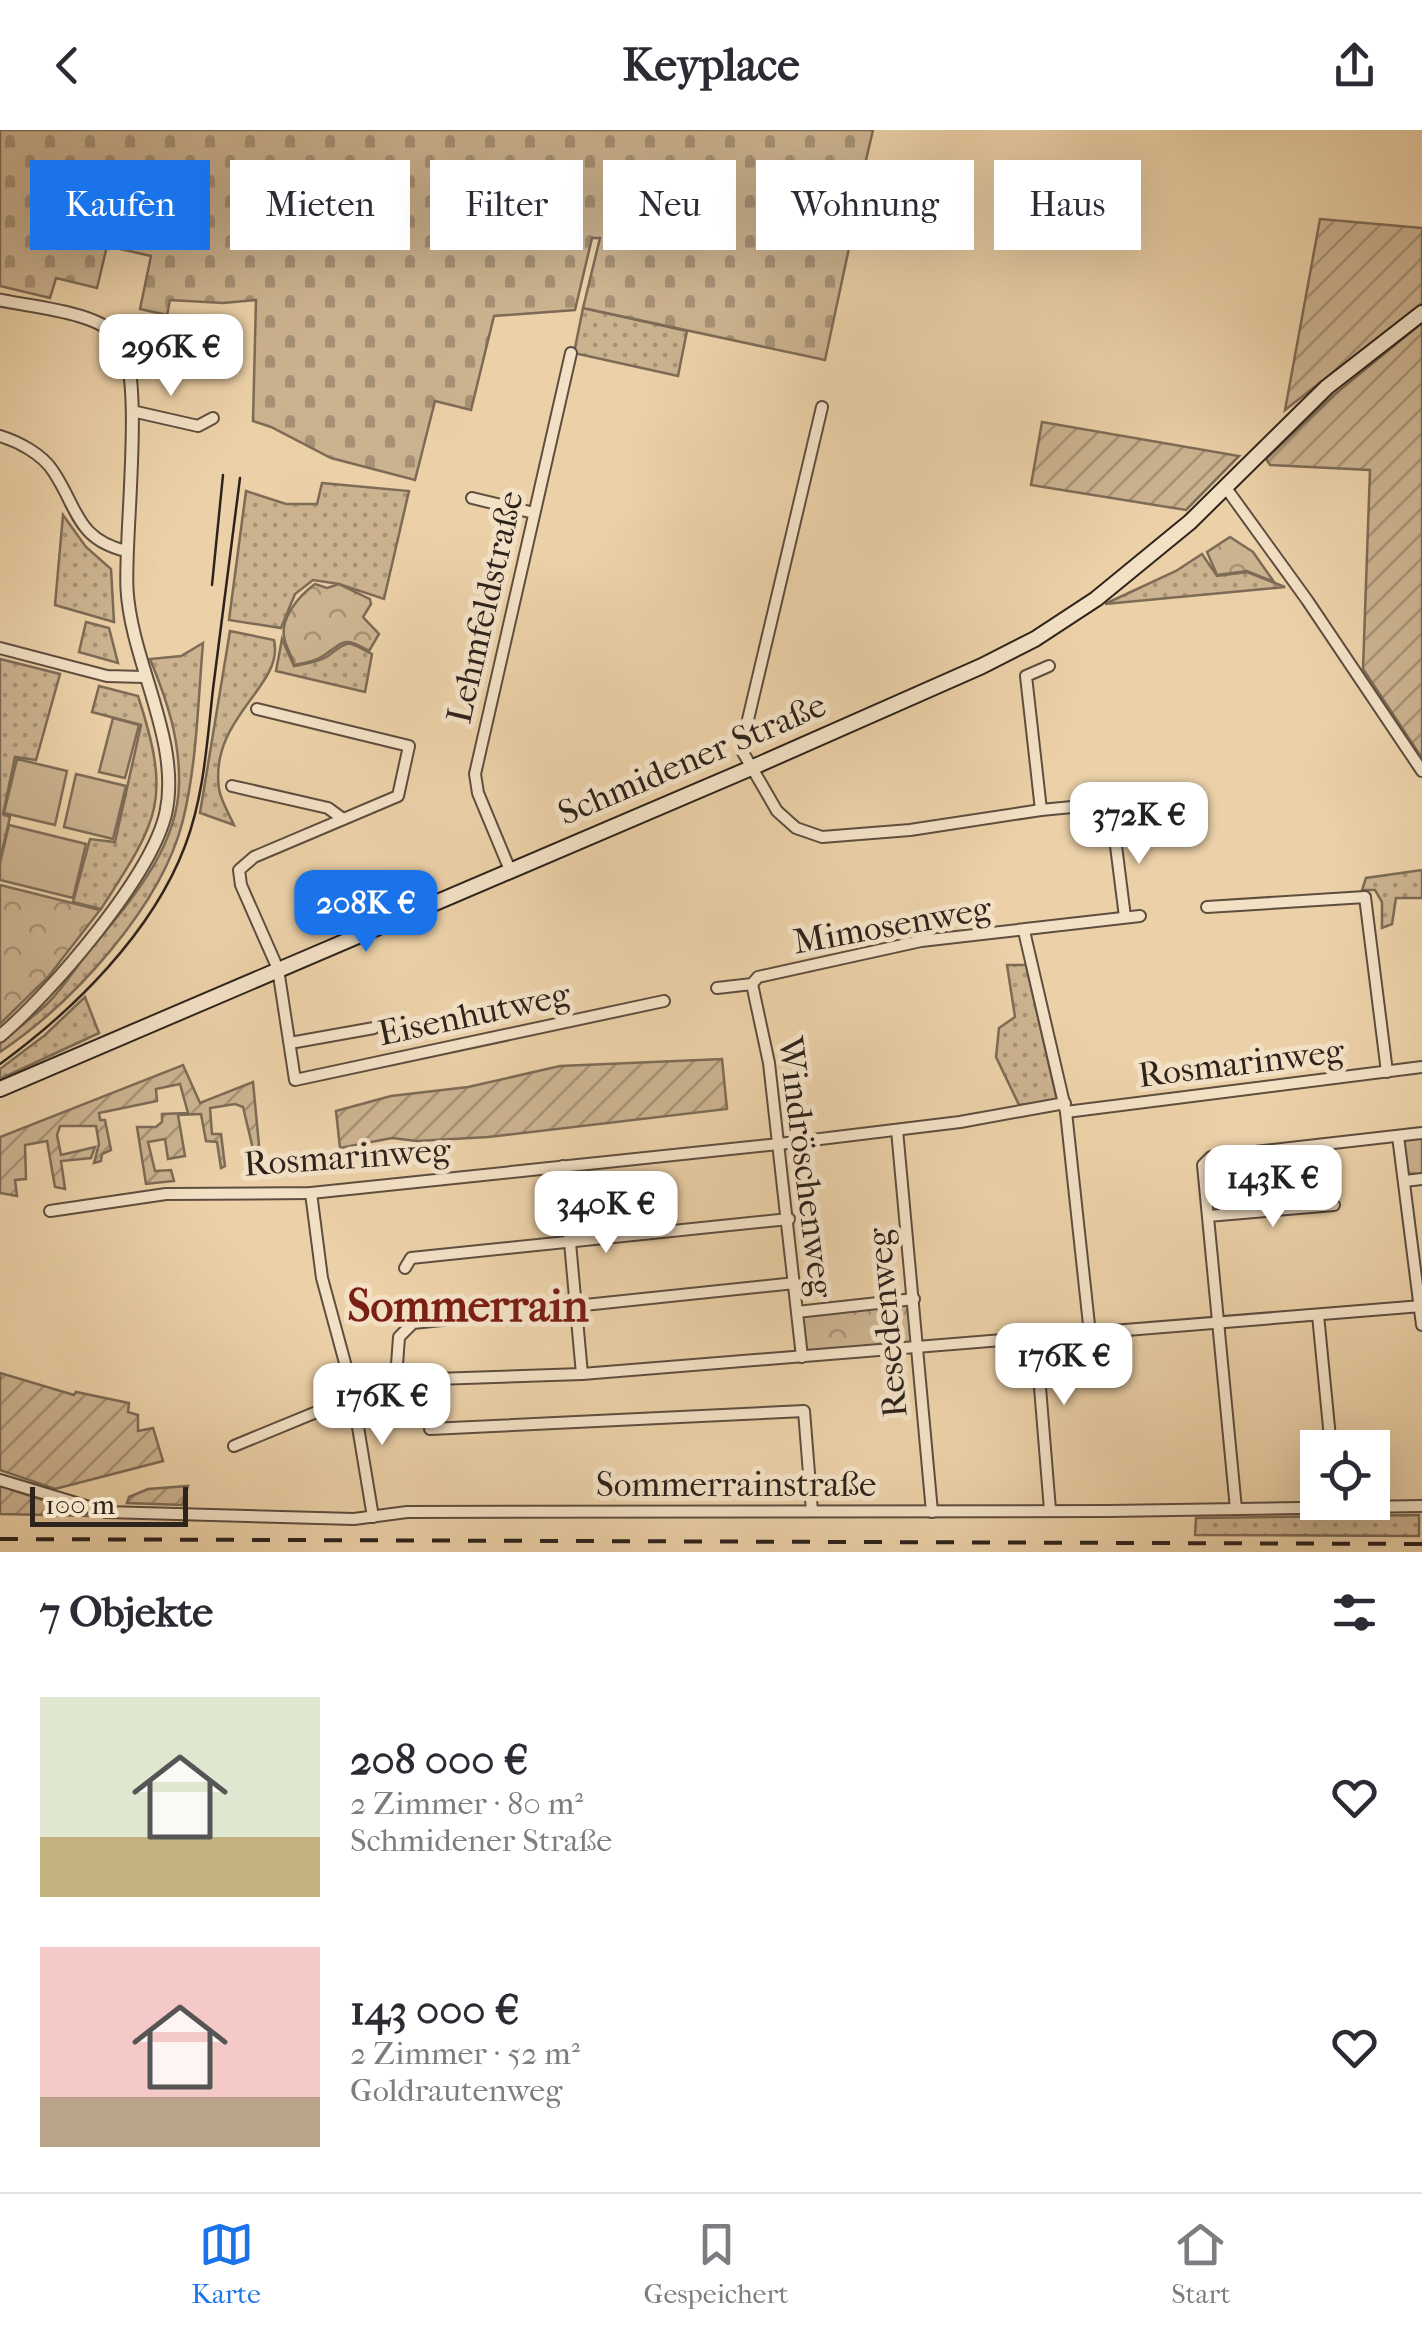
<!DOCTYPE html>
<html lang="de">
<meta charset="utf-8">
<style>
body{margin:0;font-family:"IM FELL French Canon",serif;background:#f7f7f7;color:#2b2b33;height:100vh;display:flex;flex-direction:column;font-size:38px;white-space:nowrap}
*{box-sizing:border-box;margin:0}
p{font-size:32px;color:#7c7c81}
.icon{flex:none;width:55px;height:55px;fill:none;stroke:currentColor;stroke-width:2;stroke-linecap:round;stroke-linejoin:round}
.map{position:relative;height:1422px;overflow:hidden}
.drawer{display:flex;flex-direction:column;background:#fff;flex:1}
.drawer>*{flex:none}
.guide{position:absolute;left:30px;top:30px;width:1362px;height:90px;display:flex;gap:20px}
.fabs{position:absolute;left:1300px;top:1300px;display:grid;gap:20px}
.fabs a{display:grid;place-items:center;width:90px;height:90px;border-radius:0px;background:#fff;box-shadow:0 10px 40px #0002;font-size:50px}
.scale{position:absolute;left:30px;bottom:25px;width:158px;box-sizing:border-box;padding-left:10px;border:5px solid #2e231c;border-top:0;font-size:28px;line-height:35px;white-space:nowrap;color:#2e231c;-webkit-text-stroke:8px #f3e1c6;paint-order:stroke}
.price{position:absolute;translate:-50% -85px;padding:0 22px;border-radius:20px;background:#fff;color:#222;font-size:32px;line-height:65px;filter:drop-shadow(0 2px 5px #0008)}
.price::after{content:'';position:absolute;left:50%;top:60px;width:30px;height:22px;margin-left:-15px;background:inherit;clip-path:polygon(0 0,100% 0,50% 100%)}
.price.active{background:#1a73e8;color:#fff}
ul{padding:0;list-style:none}
li{display:flex;align-items:center;gap:30px;height:250px;padding:0 40px}
li span{display:grid;place-items:center;flex:none;width:280px;height:200px;border-radius:0px;color:#555}
li>.icon{margin-inline-start:auto}
span .icon{width:120px;height:120px;fill:#fffc;stroke-width:1}
li b{font-size:42px}
h2{display:flex;justify-content:space-between;align-items:center;height:120px;padding:0 40px;font-size:42px}
.chip{padding:0 35px;border-radius:0px;background:#fff;box-shadow:0 10px 40px #0002;font-size:35px;line-height:90px}
.chip.active{background:#1a73e8;color:#fff}
header{display:flex;justify-content:space-between;align-items:center;height:130px;padding:0 40px;background:#fff;font-size:45px;font-weight:700}
.menu{display:flex;justify-content:space-around;align-items:center;height:140px;border-top:2px solid #e1e1e2;background:#fff;font-size:28px;color:#7c7c81}
.menu a{display:grid;justify-items:center;gap:5px}
.menu .active{color:#1a73e8}
.map>svg:first-child{display:block}
.grass{fill:url(#grass-dots);stroke:#7d6b56;stroke-width:2.5}
.forest{fill:url(#forest-crowns);stroke:#7d6b56;stroke-width:2.5}
.cemetery{fill:url(#cemetery-stones);stroke:#7d6b56;stroke-width:2.5}
.garden{fill:url(#garden-furrows);stroke:#7d6b56;stroke-width:2.5}
.pitch{fill:#ccb390;stroke:#7d6b56;stroke-width:2.5}
.lines{fill:none;stroke-linecap:round;stroke-linejoin:round}
.minor-casing{stroke:#5e4e3f;stroke-width:14}
.tertiary-casing{stroke:#5e4e3f;stroke-width:15}
.secondary-casing{stroke:#2e231c;stroke-width:18}
.minor{stroke:#f3e1c6;stroke-width:10}
.tertiary{stroke:#f3e1c6;stroke-width:11}
.secondary{stroke:#f3e1c6;stroke-width:14}
.tram{stroke:#2e231c;stroke-width:2.5}
.rail{stroke:#2e231c;stroke-width:4;stroke-dasharray:18 18;stroke-linecap:butt}
.labels{text-anchor:middle;dominant-baseline:central;stroke-width:10;stroke-linejoin:round;paint-order:stroke}
.street-label{font-size:35px;fill:#2e231c;stroke:#f3e1c6}
.district-label{font-size:45px;font-weight:bold;fill:#7a1f14;stroke:#f3e1c6}
</style>
<header><svg class="icon" aria-label="back" viewBox="0 0 24 24"><path d="M15 5l-7 7 7 7"/></svg>Keyplace<svg class="icon" aria-label="share" viewBox="0 0 24 24"><path d="M12 15V3M7 8l5-5 5 5M5 13v7h14v-7"/></svg></header>
<div class="map">
<svg width="1422" height="1422" viewBox="0 0 1422 1422">
<defs>
<pattern id="grass-dots" width="8" height="8" patternUnits="userSpaceOnUse" patternTransform="scale(2.5)"><rect width="8" height="8" fill="#ccb390"/><path d="M2 2h.1M6 6h.1" fill="none" stroke="#a69175" stroke-width="1.8" stroke-linecap="round"/></pattern>
<pattern id="forest-crowns" width="20" height="18" patternUnits="userSpaceOnUse" patternTransform="scale(2.5)"><rect width="20" height="18" fill="#ccb390"/><path d="M2 6a3 3 0 1 1 6 0M12 15a3 3 0 1 1 6 0" fill="none" stroke="#a69175"/></pattern>
<pattern id="cemetery-stones" width="16" height="16" patternUnits="userSpaceOnUse" patternTransform="scale(2.5)"><rect width="16" height="16" fill="#ccb390"/><path d="M2 7V4a2 2 0 0 1 4 0v3zM10 15v-3a2 2 0 0 1 4 0v3z" fill="#a69175"/></pattern>
<pattern id="garden-furrows" width="10" height="10" patternUnits="userSpaceOnUse" patternTransform="scale(2.5)"><rect width="10" height="10" fill="#ccb390"/><path d="M-1 1l2-2M0 10L10 0M9 11l2-2" fill="none" stroke="#a69175"/></pattern>
</defs>
<rect width="100%" height="100%" fill="#ecd1a8"/>
<filter id="stains"><feTurbulence type="fractalNoise" baseFrequency=".002" numOctaves="4"/><feColorMatrix values="0 0 0 0 .2 0 0 0 0 .09 0 0 0 0 .02 0 0 0 .5 -.17"/></filter>
<radialGradient id="worn" r=".72"><stop offset=".6" stop-color="#630" stop-opacity="0"/><stop offset="1" stop-color="#630" stop-opacity=".3"/></radialGradient>
<g class="grass">
<polygon points="583,178 687,201 678,246 574,223"/>
<polygon points="322,353 409,361 384,469 339,454 313,450 295,464 281,498 229,490 246,361 286,374 317,374"/>
<polygon points="63,385 86,417 111,439 114,492 55,475"/>
<polygon points="1202,424 1217,446 1247,442 1285,457 1105,474 1176,441"/>
<polygon points="86,492 109,498 118,533 79,522"/>
<path d="M230 501 274 510C285 556 209 587 219 659 221 671 229 684 234 695L200 683Z"/>
<path d="M282 509 294 536C305 534 319 532 328 526 350 509 347 511 372 524L365 562 276 541Z"/>
<path d="M203 513C198 571 197 633 183 690 162 776 73 873 0 922V914C15 900 32 888 47 874 61 860 73 842 85 826 125 777 178 721 179 654 180 609 167 570 150 529L181 526Z"/>
<polygon points="0,529 60,544 36,630 15,627 3,684 10,687 0,730"/>
<path d="M99 556 138 566C172 671 159 689 101 779L73 772 90 709 115 712 141 595 92 582Z"/>
<polygon points="1422,740 1422,768 1396,768 1392,794 1382,798 1382,772 1375,760 1362,760 1366,748"/>
<polygon points="1007,835 1026,835 1057,970 1019,975 996,927 999,898 1015,887"/>
<polygon points="85,867 99,903 0,949 0,939 45,905"/>
<polygon points="1419,1385 1419,1406 1195,1405 1196,1388"/>
</g>
<g class="forest">
<polygon points="1230,407 1253,422 1274,452 1247,441 1217,445 1207,422"/>
<path d="M315 454 327 458 339 454 370 469 371 474 363 487 379 504 369 521C345 508 347 509 326 524 317 531 305 533 294 535 292 526 287 519 285 511 278 489 300 465 315 454Z"/>
<polygon points="0,755 100,780 48,847 0,894"/>
<polygon points="1422,1003 1422,1049 1405,1051 1398,1006"/>
<polygon points="914,1169 916,1216 802,1227 797,1182"/>
</g>
<polygon class="cemetery" points="0,0 873,0 855,77 848,76 839,115 849,118 825,230 583,178 600,108 592,108 575,180 494,186 471,280 435,271 415,350 331,328 271,297 253,291 256,170 223,173 170,170 167,185 140,179 151,126 107,116 97,158 56,148 50,168 0,156"/>
<g class="garden">
<polygon points="1320,89 1422,98 1422,173 1285,280"/>
<polygon points="1422,193 1422,628 1363,539 1370,340 1270,335 1266,329 1334,265"/>
<polygon points="1042,292 1239,326 1186,380 1031,355"/>
<polygon points="722,929 727,979 488,1007 417,1011 392,1008 340,1018 336,981 391,966 468,957 560,936"/>
<polygon points="183,935 200,973 253,952 259,1015 253,1019 243,977 235,974 210,978 212,1004 221,1004 225,1036 221,1038 217,1012 206,1011 201,984 178,985 185,1026 168,1029 165,1009 148,1012 155,1041 171,1040 174,1051 146,1054 137,997 156,997 162,992 162,984 188,983 180,954 156,959 157,971 99,983 100,990 105,990 111,1020 102,1024 101,1031 94,1033 99,1014 96,996 60,996 57,1005 61,1025 95,1017 91,1028 61,1031 65,1059 55,1057 47,1011 25,1015 26,1049 15,1050 17,1066 0,1063 0,1007"/>
<polygon points="0,1243 74,1265 76,1262 129,1273 128,1282 138,1285 138,1301 153,1298 163,1331 55,1359 0,1340"/>
<polygon points="0,1356 91,1386 0,1384"/>
<polygon points="188,1356 182,1375 127,1373 129,1367 148,1359"/>
</g>
<g class="pitch">
<polygon points="113,588 139,595 125,648 99,642"/>
<polygon points="17,629 67,641 55,695 4,683"/>
<polygon points="76,644 126,656 113,709 64,697"/>
<polygon points="9,695 86,714 73,768 0,750 0,733"/>
</g>
<g class="lines">
<defs>
<g id="minor">
<polyline points="822,277 741,619 777,681 796,698 822,707 910,700 1041,680 1124,672"/>
<polyline points="132,281 198,296 213,288"/>
<path d="M0 306C19 312 42 324 53 341 78 378 76 409 126 421"/>
<polyline points="1226,358 1307,470 1422,641"/>
<polyline points="472,368 534,383"/>
<polyline points="0,518 107,546 144,547"/>
<polyline points="257,579 409,616 398,666 254,727 239,740 241,755 278,839 295,950 664,871"/>
<polyline points="232,656 328,678 343,689"/>
<polyline points="1041,680 1026,546 1049,536"/>
<polyline points="1113,692 1125,787"/>
<polyline points="510,740 478,663 475,644 571,223"/>
<polyline points="1207,777 1365,767 1387,942"/>
<polyline points="1024,801 1066,982 1090,1204"/>
<polyline points="752,854 769,933 802,1227"/>
<polyline points="717,858 752,854 758,847 921,811 1140,786"/>
<polyline points="290,913 374,898"/>
<polyline points="1066,982 1422,937"/>
<polyline points="897,1000 932,1382"/>
<polyline points="1398,1006 1422,1195"/>
<polyline points="563,1036 582,1244"/>
<polyline points="1405,1051 1422,1049"/>
<polyline points="311,1063 322,1148 351,1255 373,1387"/>
<polyline points="50,1081 166,1064 311,1063 779,1014 960,992 1065,973"/>
<polyline points="1208,1086 1334,1075"/>
<polyline points="405,1138 411,1128 789,1089"/>
<polyline points="797,1182 914,1169"/>
<polyline points="1318,1185 1331,1318"/>
<polyline points="1036,1208 1050,1380"/>
<polyline points="396,1248 399,1207 413,1193 795,1153"/>
<polyline points="430,1299 804,1281 812,1381"/>
<polyline points="234,1316 336,1274 345,1269 360,1245 435,1249 582,1244 1422,1176"/>
<polyline points="0,1350 106,1382 354,1389 407,1382 1109,1381 1422,1376"/>
<polyline points="1236,1379 1203,1035 1211,1027 1422,1003"/>
</g>
<path id="tertiary" d="M0 170C32 177 102 182 120 210 145 246 124 406 127 459 131 532 181 610 166 682 152 746 51 863 0 906"/>
<polyline id="secondary" points="0,959 751,638 982,536 1035,509 1096,469 1190,392 1327,257 1422,183"/>
</defs>
<use href="#minor" class="minor-casing"/>
<use href="#tertiary" class="tertiary-casing"/>
<use href="#secondary" class="secondary-casing"/>
<use href="#minor" class="minor"/>
<use href="#tertiary" class="tertiary"/>
<use href="#secondary" class="secondary"/>
<g class="tram">
<polyline points="212,455 223,345"/>
<path d="M0 934C74 880 152 803 185 716 204 666 207 612 213 559 222 489 231 418 240 348"/>
</g>
<polyline class="rail" points="0,1409 1422,1414"/>
</g>
<g class="labels">
<g class="street-label">
<text transform="translate(485 477) rotate(-77)">Lehmfeldstraße</text>
<text transform="translate(692 629) rotate(-23)">Schmidener Straße</text>
<text transform="translate(892 795) rotate(-10)">Mimosenweg</text>
<text transform="translate(474 884) rotate(-12)">Eisenhutweg</text>
<text transform="translate(1241 933) rotate(-7)">Rosmarinweg</text>
<text transform="translate(347 1027) rotate(-4)">Rosmarinweg</text>
<text transform="translate(806 1037) rotate(83)">Windröschenweg</text>
<text transform="translate(887 1193) rotate(-95)">Resedenweg</text>
<text x="736" y="1354">Sommerrainstraße</text>
</g>
<g class="district-label">
<text x="468" y="1176">Sommerrain</text>
</g>
</g>
<rect width="100%" height="100%" filter="url(#stains)"/>
<rect width="100%" height="100%" fill="url(#worn)"/>
</svg>
<div class="fabs">
<a><svg class="icon" aria-label="locate" viewBox="0 0 24 24"><circle cx="12" cy="12" r="6"/><path d="M12 2v4M12 18v4M2 12h4M18 12h4"/></svg></a>
</div>
<div class="scale">100 m</div>
<b class="price" style="left:171px;top:269px">296K €</b>
<b class="price" style="left:1139px;top:737px">372K €</b>
<b class="price active" style="left:366px;top:825px">208K €</b>
<b class="price" style="left:1273px;top:1100px">143K €</b>
<b class="price" style="left:606px;top:1126px">340K €</b>
<b class="price" style="left:1064px;top:1278px">176K €</b>
<b class="price" style="left:382px;top:1318px">176K €</b>
<div class="guide">
<a class="chip active">Kaufen</a>
<a class="chip">Mieten</a>
<a class="chip">Filter</a>
<a class="chip">Neu</a>
<a class="chip">Wohnung</a>
<a class="chip">Haus</a>
</div>
</div>
<section class="drawer">
<h2>7 Objekte<svg class="icon" aria-label="filters" viewBox="0 0 24 24"><path d="M4 7h16M4 17h16"/><circle cx="9" cy="7" r="2"/><circle cx="15" cy="17" r="2"/></svg></h2>
<ul>
<li><span style="background:linear-gradient(#dfe7d0 70%,#c2b280 0)"><svg class="icon" aria-label="home" viewBox="0 0 24 24"><path d="M3 11l9-7 9 7M6 9v11h12V9"/></svg></span><div><b>208 000 €</b><p>2 Zimmer · 80 m²</p><p>Schmidener Straße</p></div><svg class="icon" aria-label="heart" viewBox="0 0 24 24"><path d="M12 20l-8-8c-3-5 5-10 8-4 3-6 11-1 8 4z"/></svg></li>
<li><span style="background:linear-gradient(#f6c9c9 75%,#b9a48a 0)"><svg class="icon" aria-label="home" viewBox="0 0 24 24"><path d="M3 11l9-7 9 7M6 9v11h12V9"/></svg></span><div><b>143 000 €</b><p>2 Zimmer · 52 m²</p><p>Goldrautenweg</p></div><svg class="icon" aria-label="heart" viewBox="0 0 24 24"><path d="M12 20l-8-8c-3-5 5-10 8-4 3-6 11-1 8 4z"/></svg></li>
</ul>
</section>
<nav class="menu">
<a class="active"><svg class="icon" aria-label="map" viewBox="0 0 24 24"><path d="M3 6l6-2 6 2 6-2v14l-6 2-6-2-6 2zM9 4v14M15 6v14"/></svg>Karte</a>
<a><svg class="icon" aria-label="saved" viewBox="0 0 24 24"><path d="M7 4h10v16l-5-4-5 4z"/></svg>Gespeichert</a>
<a><svg class="icon" aria-label="home" viewBox="0 0 24 24"><path d="M3 11l9-7 9 7M6 9v11h12V9"/></svg>Start</a>
</nav>
